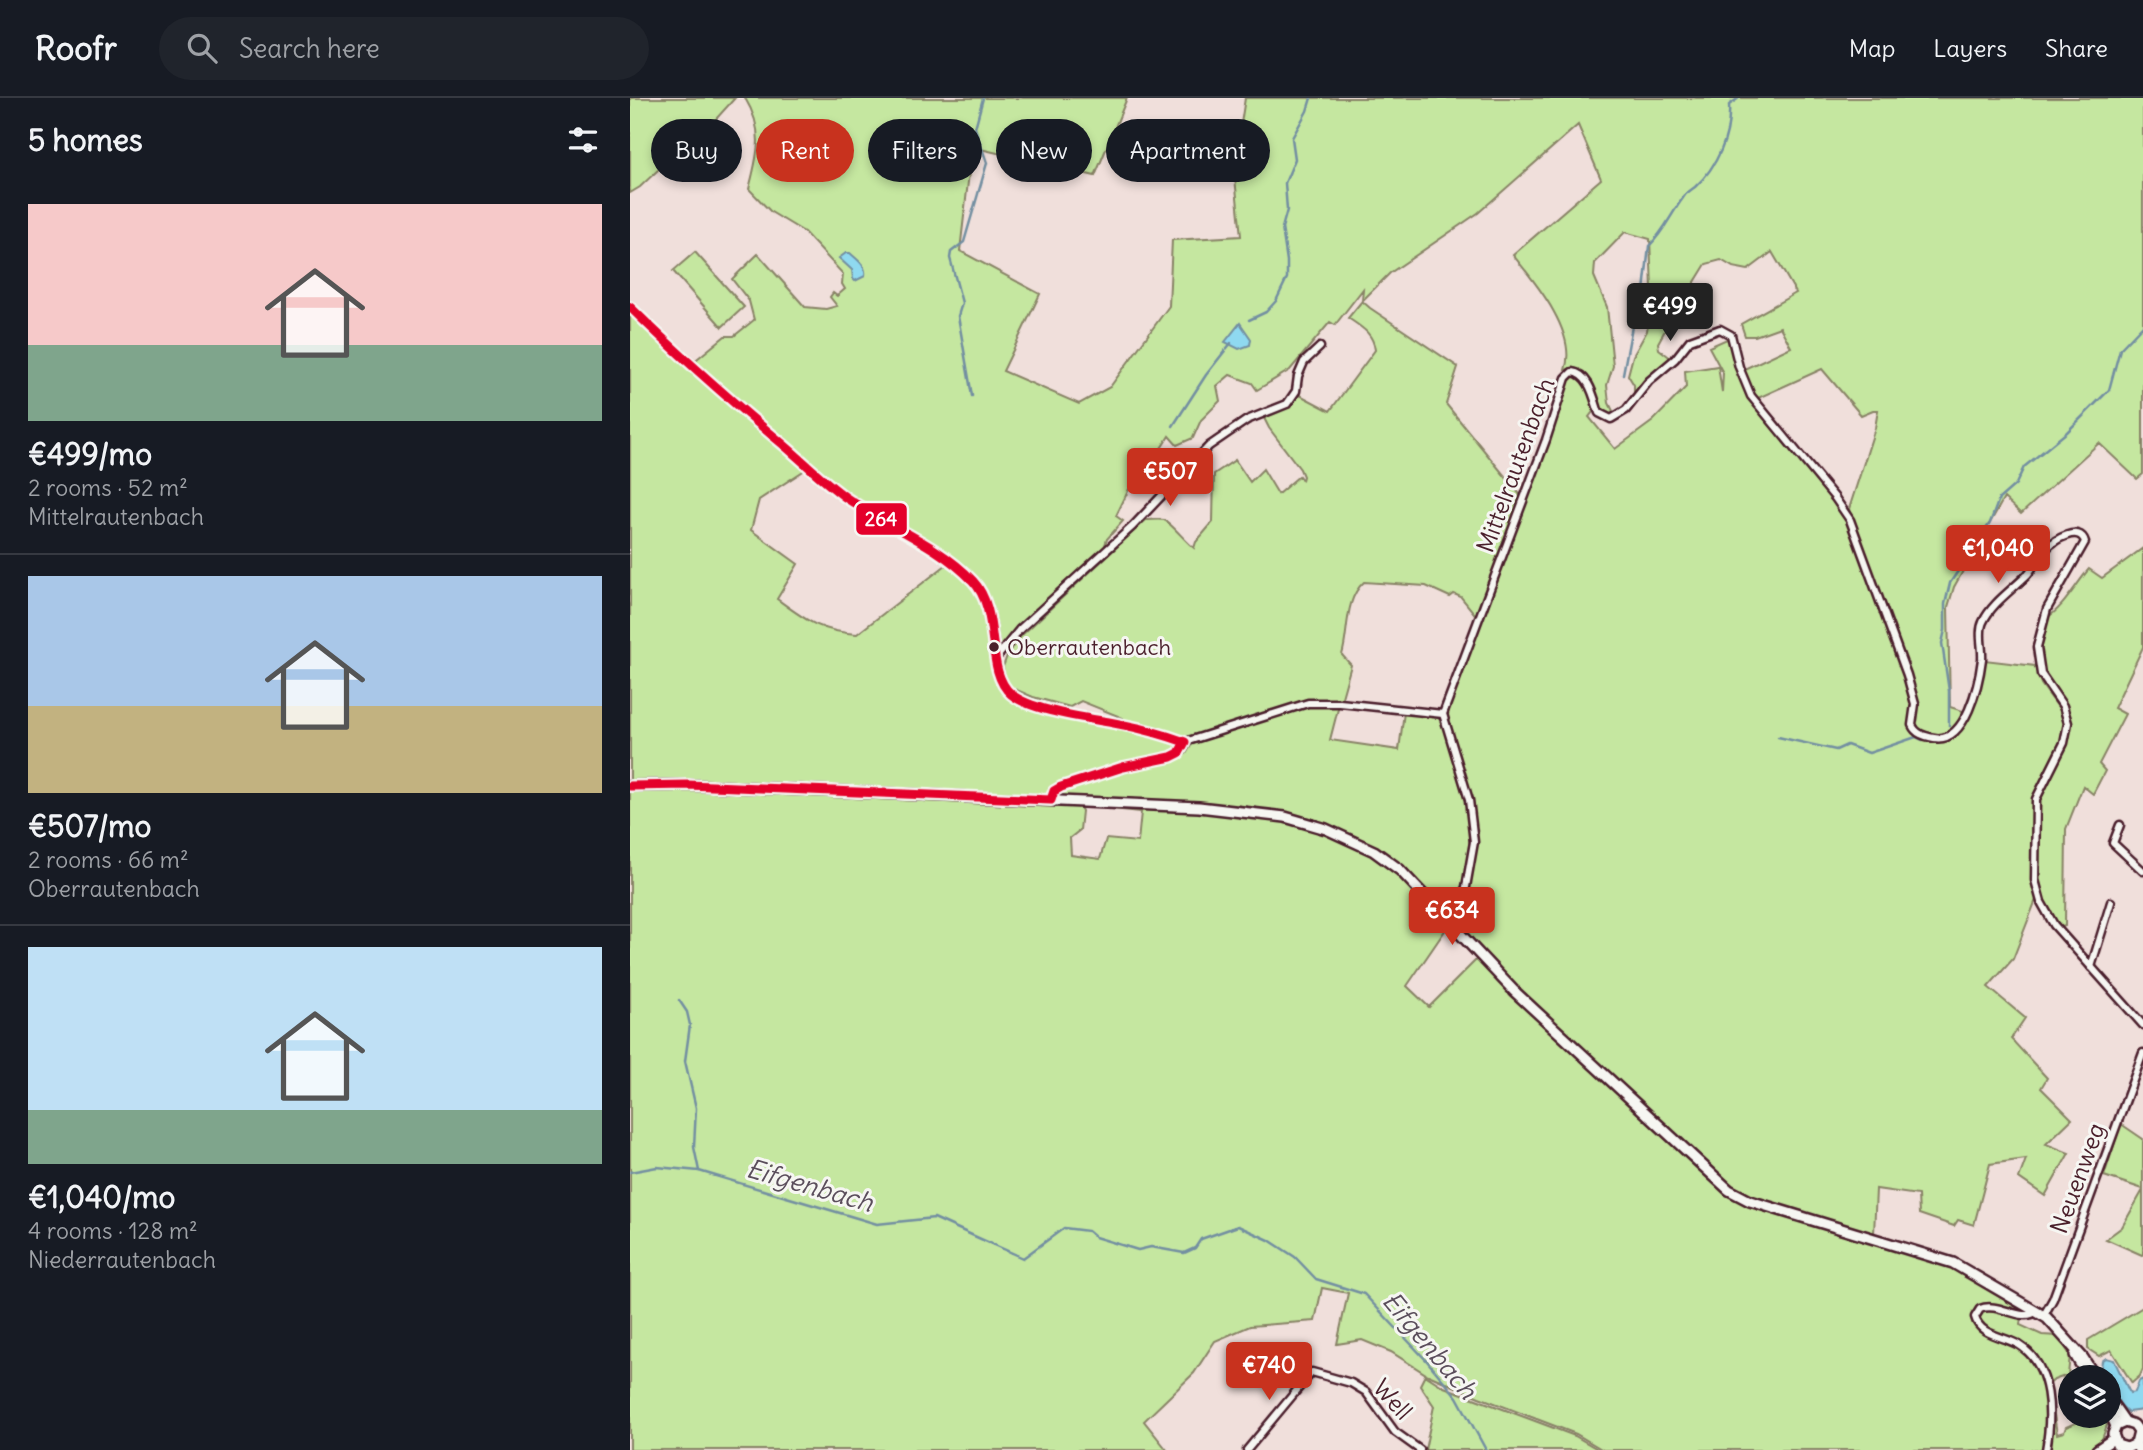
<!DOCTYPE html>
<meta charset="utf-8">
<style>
body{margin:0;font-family:Delius,sans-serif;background:#20242c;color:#f1f3f6;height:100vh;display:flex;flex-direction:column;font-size:26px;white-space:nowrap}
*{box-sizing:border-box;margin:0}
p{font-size:23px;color:#9ea1a6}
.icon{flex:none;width:38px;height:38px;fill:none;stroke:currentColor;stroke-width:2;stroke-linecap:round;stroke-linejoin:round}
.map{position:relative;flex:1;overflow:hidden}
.details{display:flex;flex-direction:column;background:#171b24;width:630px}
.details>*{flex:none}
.banner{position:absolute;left:21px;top:21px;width:665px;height:63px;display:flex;gap:14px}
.fabs{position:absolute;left:1428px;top:1267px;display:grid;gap:14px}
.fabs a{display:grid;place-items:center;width:63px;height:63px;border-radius:50%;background:#171b24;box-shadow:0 4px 10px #0003;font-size:35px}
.price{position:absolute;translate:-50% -60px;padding:0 16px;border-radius:7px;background:#c8321e;color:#fff;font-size:23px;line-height:46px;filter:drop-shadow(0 2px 4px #0008)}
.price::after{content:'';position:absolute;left:50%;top:42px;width:21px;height:16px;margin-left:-10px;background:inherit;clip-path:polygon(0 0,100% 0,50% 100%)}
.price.selected{background:#222;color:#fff}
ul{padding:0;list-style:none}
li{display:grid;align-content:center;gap:14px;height:371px;padding:0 28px}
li+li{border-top:2px solid #363941}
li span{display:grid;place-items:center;height:217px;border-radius:0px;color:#555}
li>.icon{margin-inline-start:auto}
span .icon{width:126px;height:126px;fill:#fffc;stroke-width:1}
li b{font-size:30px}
h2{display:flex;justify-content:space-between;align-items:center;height:84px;padding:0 28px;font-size:30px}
.chip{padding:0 24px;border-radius:32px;background:#171b24;box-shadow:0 4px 10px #0003;font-size:24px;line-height:63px}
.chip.selected{background:#c8321e;color:#fff}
header{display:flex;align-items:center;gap:42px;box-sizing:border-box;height:98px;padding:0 35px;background:#171b24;border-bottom:2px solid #363941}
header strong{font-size:33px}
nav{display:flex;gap:38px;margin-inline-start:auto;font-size:24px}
.search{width:490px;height:63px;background:#20242c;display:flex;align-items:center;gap:18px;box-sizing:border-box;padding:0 24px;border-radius:38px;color:#9ea1a6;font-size:26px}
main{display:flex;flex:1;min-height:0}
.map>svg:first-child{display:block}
.green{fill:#c5e7a0;stroke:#888366;stroke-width:2;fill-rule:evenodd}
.water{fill:#8fd9f0;stroke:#738fa1;stroke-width:2}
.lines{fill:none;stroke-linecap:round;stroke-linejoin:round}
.stream{stroke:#738fa1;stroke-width:2.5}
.street-casing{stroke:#4a1f2b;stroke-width:11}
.secondary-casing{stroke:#4a1f2b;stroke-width:14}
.street{stroke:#f6f6f2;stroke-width:6}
.secondary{stroke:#f6f6f2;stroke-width:9}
.bus-1-casing{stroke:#f6f6f2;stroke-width:14}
.bus-1{stroke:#e4002b;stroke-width:9}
.bus-dot{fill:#4a1f2b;stroke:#f6f6f2;stroke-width:2.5}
.labels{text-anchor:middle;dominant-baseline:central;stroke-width:6;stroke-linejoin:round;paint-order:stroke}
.bus-label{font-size:22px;fill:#4a1f2b;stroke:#f6f6f2;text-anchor:start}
.street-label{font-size:24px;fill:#4a1f2b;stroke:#f6f6f2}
.water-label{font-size:26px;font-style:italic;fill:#5b4e5c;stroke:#f6f6f2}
.line-badge{stroke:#f6f6f2;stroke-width:2.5}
.badge-label{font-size:19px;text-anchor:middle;font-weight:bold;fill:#fff}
</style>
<header>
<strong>Roofr</strong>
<div class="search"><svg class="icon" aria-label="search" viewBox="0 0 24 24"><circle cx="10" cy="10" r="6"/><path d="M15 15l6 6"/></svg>Search here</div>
<nav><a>Map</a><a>Layers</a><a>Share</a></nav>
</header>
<main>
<section class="details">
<h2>5 homes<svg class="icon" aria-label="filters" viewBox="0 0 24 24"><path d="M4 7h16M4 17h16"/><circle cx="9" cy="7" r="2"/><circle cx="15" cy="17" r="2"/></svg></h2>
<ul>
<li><span style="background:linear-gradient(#f6c9c9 65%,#7fa58c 0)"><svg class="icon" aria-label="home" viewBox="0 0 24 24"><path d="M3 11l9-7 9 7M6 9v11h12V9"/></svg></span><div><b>€499/mo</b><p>2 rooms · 52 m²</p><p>Mittelrautenbach</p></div></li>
<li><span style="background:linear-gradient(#a9c7e8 60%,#c2b280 0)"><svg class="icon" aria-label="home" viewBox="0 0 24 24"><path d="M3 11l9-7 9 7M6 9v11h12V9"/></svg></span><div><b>€507/mo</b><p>2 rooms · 66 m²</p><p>Oberrautenbach</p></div></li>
<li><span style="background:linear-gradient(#bfe0f5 75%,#7fa58c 0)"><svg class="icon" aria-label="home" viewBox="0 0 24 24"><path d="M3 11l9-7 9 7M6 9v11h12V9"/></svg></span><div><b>€1,040/mo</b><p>4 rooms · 128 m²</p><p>Niederrautenbach</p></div></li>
</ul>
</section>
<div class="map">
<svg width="1513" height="1352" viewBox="0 0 1513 1352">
<rect width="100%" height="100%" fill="#f0dfdb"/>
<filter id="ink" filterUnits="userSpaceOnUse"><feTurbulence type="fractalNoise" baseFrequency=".0143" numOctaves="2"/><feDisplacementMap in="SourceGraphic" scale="14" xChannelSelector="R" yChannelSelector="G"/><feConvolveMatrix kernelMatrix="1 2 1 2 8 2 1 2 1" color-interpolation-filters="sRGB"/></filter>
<g filter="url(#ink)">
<g class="green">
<polygon points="0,0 105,0 68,41 65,37 10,89 0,95"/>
<path d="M115 0H497L465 78 342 49 330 153 410 196 373 273 449 306 480 289 539 208 542 142 611 138 604 70 615 0H1513V376L1507 381 1469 345 1391 416 1374 400 1324 489 1318 509 1320 609 1339 615 1355 562 1405 568 1411 586 1433 616 1435 634 1408 689 1403 707 1407 799 1383 861 1358 889 1395 920 1381 941 1417 980 1411 990 1442 1021 1416 1046 1439 1055 1415 1098 1389 1080 1396 1061 1360 1066 1344 1127 1328 1122 1324 1128 1289 1116 1288 1097 1246 1091 1244 1136 1327 1171 1398 1214 1381 1211 1391 1219 1390 1227 1412 1237 1428 1238 1440 1257 1438 1277 1424 1282 1417 1288 1422 1303 1427 1336 1434 1334 1436 1329 1462 1318H1473L1477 1327 1471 1344 1462 1352H973L946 1336 849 1299 796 1276 761 1254 732 1242 707 1246 718 1195 692 1190 685 1223 620 1228 585 1243 564 1275 514 1323 537 1352H0V213L122 325 158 353 62 265 95 238H104L124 222 119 203 102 181 128 156 175 209 196 211 207 208 200 199 203 195 207 198 215 191 212 186 213 176 174 134 141 114 119 91C128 56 135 33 115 0ZM948 27 971 81 883 157C905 184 948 235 935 272L945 270C965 280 964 320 985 317L979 305 977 287 983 268 977 209 964 178 965 165 995 134 1020 141 1022 190 1017 233 1003 258 998 277 1004 287V297L1042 261 1029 251 1028 245 1039 225 1032 217 1043 195 1060 192 1076 166 1091 162 1103 169 1118 172 1142 154 1166 195 1111 226 1115 238H1125L1150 229 1161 249 1112 272 1126 301 1192 271 1231 317 1243 312H1248L1245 330 1219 411 1276 580 1218 423 1197 393 1120 299 1099 240 1079 249 1093 275 1092 294 1088 268 1055 273 1056 289 1023 323 985 351 959 319 965 311 956 285 947 278H941L937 284 918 343 820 604 817 624 846 743 839 791 827 825 848 860 799 909 777 888 818 828 772 780 744 756 698 736 658 723 563 712 471 708 473 710 511 714 508 744 476 741 470 761 441 757 440 740 450 732 452 713 449 707 201 689 418 698C427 673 524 666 548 652L549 648 546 644 385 602 374 593 367 580 357 510 350 487 362 511 368 547 371 550 473 453 477 441 493 423 486 418 515 358 528 355 539 338 547 347 563 340 571 322 590 303 587 288 600 277 622 285 627 292 660 272 700 224 705 227 733 191 732 203 718 220C731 229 743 235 745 252L700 313 668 296 633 318 639 330 670 371 673 378 672 382 669 378 648 396 633 371 620 384 605 362 584 376 583 424 566 444 564 450C556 444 540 424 534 422 529 421 522 422 516 422L393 536 378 555 373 569 376 581 382 590 403 599 440 609 451 603 493 620 495 626 557 640 564 639 692 602 711 603 721 567 712 557C719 534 714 502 734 484L796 488 820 499 824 496 831 499 848 520 892 399 816 306 828 269 740 210 732 203 760 175 848 115ZM178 370 234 415 290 444 316 467 227 536C189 533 177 523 147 501L168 466 121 432 129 402Z"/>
<polygon points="65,154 114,209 92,229 43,173"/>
<path d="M1513 450V549L1484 610 1495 616 1469 666 1475 673 1463 696 1453 688 1436 731 1435 828 1429 830C1421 817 1410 803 1408 787 1405 768 1404 710 1411 692 1421 670 1441 649 1440 624 1440 605 1425 593 1416 578 1407 560 1412 539 1416 520 1432 512 1446 486 1459 471L1472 480Z"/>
<path d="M678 607H709L700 642 769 652 774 614 806 618 811 623C839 696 852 742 823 816L817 817 746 750 711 732 679 721 658 716 594 708 431 699 427 697 431 692 494 671 551 659 556 656 562 646 575 641Z"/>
<polygon points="1491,1026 1513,1041 1513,1091 1474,1078"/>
<polygon points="1513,1092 1513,1156 1512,1157 1476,1141 1492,1129"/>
<polygon points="1513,1209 1513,1271 1510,1278 1502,1285 1481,1252 1469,1258 1458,1251 1458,1242"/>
<polygon points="795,1277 814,1289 945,1338 969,1352 795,1352 804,1308 790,1287"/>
</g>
<g class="water">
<path d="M216 155H220C227 161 237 168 235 178L225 183 223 181 222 172 209 160Z"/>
<polygon points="610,225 621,241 620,247 609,251 595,244"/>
<path d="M1476 1260 1484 1262 1500 1295 1505 1294 1509 1283 1513 1281V1312L1498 1314C1482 1302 1480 1284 1471 1269L1472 1263Z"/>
</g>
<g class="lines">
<g class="stream">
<polyline points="619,222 636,214 646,203 657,180 657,163 652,130 657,112 655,85 665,61 662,40 677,13 681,0"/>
<path d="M993 276 1003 223 1011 212 1013 202 1019 148C1034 134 1041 116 1053 100 1056 94 1060 93 1065 89 1087 69 1101 38 1099 7L1109 0"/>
<polyline points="342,298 328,218 332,205 320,160 321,154 334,144 357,65 345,30 353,0"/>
<polyline points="543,328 576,277 601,245"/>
<polyline points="1319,628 1319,593 1312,545 1315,532 1315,506 1320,485 1360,425 1369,401 1386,386 1394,369 1437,334 1479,292 1490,251 1513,227"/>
<polyline points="1148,639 1206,652 1217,647 1239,655 1286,639 1293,642"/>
<polyline points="49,902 57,914 60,927 55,963 66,1010 64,1049 69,1073"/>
<polyline points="0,1074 27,1069 69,1073 247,1126 304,1120 393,1160 434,1130 458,1133 465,1139 508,1152 521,1149 554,1155 565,1150 571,1141 608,1128 639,1142 665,1159 686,1181 734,1196 797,1263 827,1299 856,1352"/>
</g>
<defs>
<g id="street">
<path d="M0 209C51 260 106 307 161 353 179 368 195 384 214 398 256 429 309 446 345 485 373 514 356 580 382 597 397 607 416 610 432 614 473 624 517 629 555 644"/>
<polyline points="367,559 390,531 503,428 579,348 617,322 657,306 666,293 668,278 674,264 690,249"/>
<polyline points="555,644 678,605 710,605 813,616"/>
<polyline points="421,702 424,693 431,689 493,669 541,659 549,655 555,644"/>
<polyline points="1490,727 1483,745 1513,773"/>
<path d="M819 825 828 811 836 789 844 744 839 702 813 616 916 342 936 280 942 274C960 276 964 301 969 315L981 321 996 312 1019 283 1045 261 1060 242 1090 231 1101 237 1109 269 1121 298 1205 400 1220 422 1277 577 1285 606 1282 627C1286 636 1294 638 1304 640 1336 646 1349 585 1352 561 1353 550 1348 534 1353 524 1361 506 1383 491 1397 477 1404 469 1408 458 1416 451 1424 442 1450 426 1455 444L1417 511 1407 549 1411 576 1433 608 1438 625 1434 645 1406 701 1405 782 1411 804 1424 827 1513 927"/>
<polyline points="1461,869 1481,804"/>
<path d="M1407 1213C1392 1226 1369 1203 1350 1211L1345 1219C1350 1238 1374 1238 1389 1247 1423 1268 1422 1318 1416 1352"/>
<polyline points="1414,1217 1423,1201 1513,955"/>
<polyline points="617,1352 682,1274 721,1285 736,1294 765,1334 790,1352"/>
</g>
<g id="secondary">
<polyline points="0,688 58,687 569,709 655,719 696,731 744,753 770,772 884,893 1099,1092 1120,1103 1323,1165 1417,1220 1453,1260 1465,1279"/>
<polyline points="1445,1257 1458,1279"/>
<polyline points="1479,1301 1495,1324"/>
<polyline points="1479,1313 1486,1328"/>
<polyline points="1506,1346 1497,1350 1487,1347 1483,1336 1486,1328 1495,1324 1504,1327 1509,1334 1506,1346 1509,1352"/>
<polyline points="1467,1352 1483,1341"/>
</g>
</defs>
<use href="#street" class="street-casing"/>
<use href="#secondary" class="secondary-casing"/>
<use href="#street" class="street"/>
<use href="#secondary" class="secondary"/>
<defs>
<path id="bus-1" d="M0 209C49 257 101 303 154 347 174 364 193 383 215 399 257 428 308 446 343 483 372 514 354 573 381 596 402 614 466 621 494 627 515 631 535 637 555 644L549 655 541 659 493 669 431 689 424 693 421 702 58 687 0 688"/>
</defs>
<use href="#bus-1" class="bus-1-casing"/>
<use href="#bus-1" class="bus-1"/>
</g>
</g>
<circle class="bus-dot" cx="364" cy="549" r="6"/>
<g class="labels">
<g class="bus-label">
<text x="377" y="549">Oberrautenbach</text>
</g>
<g class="street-label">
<text transform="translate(885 367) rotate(-70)">Mittelrautenbach</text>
<text transform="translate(1447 1080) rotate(-70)">Neuenweg</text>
<text transform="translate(763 1301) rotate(48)">Well</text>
</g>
<g class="water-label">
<text transform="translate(180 1087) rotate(16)">Eifgenbach</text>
<text transform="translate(800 1247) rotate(50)">Eifgenbach</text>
</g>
</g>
<rect class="line-badge" x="225" y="404" width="53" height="34" rx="7" fill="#e4002b"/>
<g class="badge-label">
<text x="251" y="428">264</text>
</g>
</svg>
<div class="fabs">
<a><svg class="icon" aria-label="layers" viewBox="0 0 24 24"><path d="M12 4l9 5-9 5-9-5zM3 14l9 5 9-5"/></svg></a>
</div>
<b class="price selected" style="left:1040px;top:245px">€499</b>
<b class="price" style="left:540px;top:410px">€507</b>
<b class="price" style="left:1368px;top:487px">€1,040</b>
<b class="price" style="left:822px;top:849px">€634</b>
<b class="price" style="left:639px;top:1304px">€740</b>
<div class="banner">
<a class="chip">Buy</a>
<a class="chip selected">Rent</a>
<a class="chip">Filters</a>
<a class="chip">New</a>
<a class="chip">Apartment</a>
</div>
</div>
</main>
